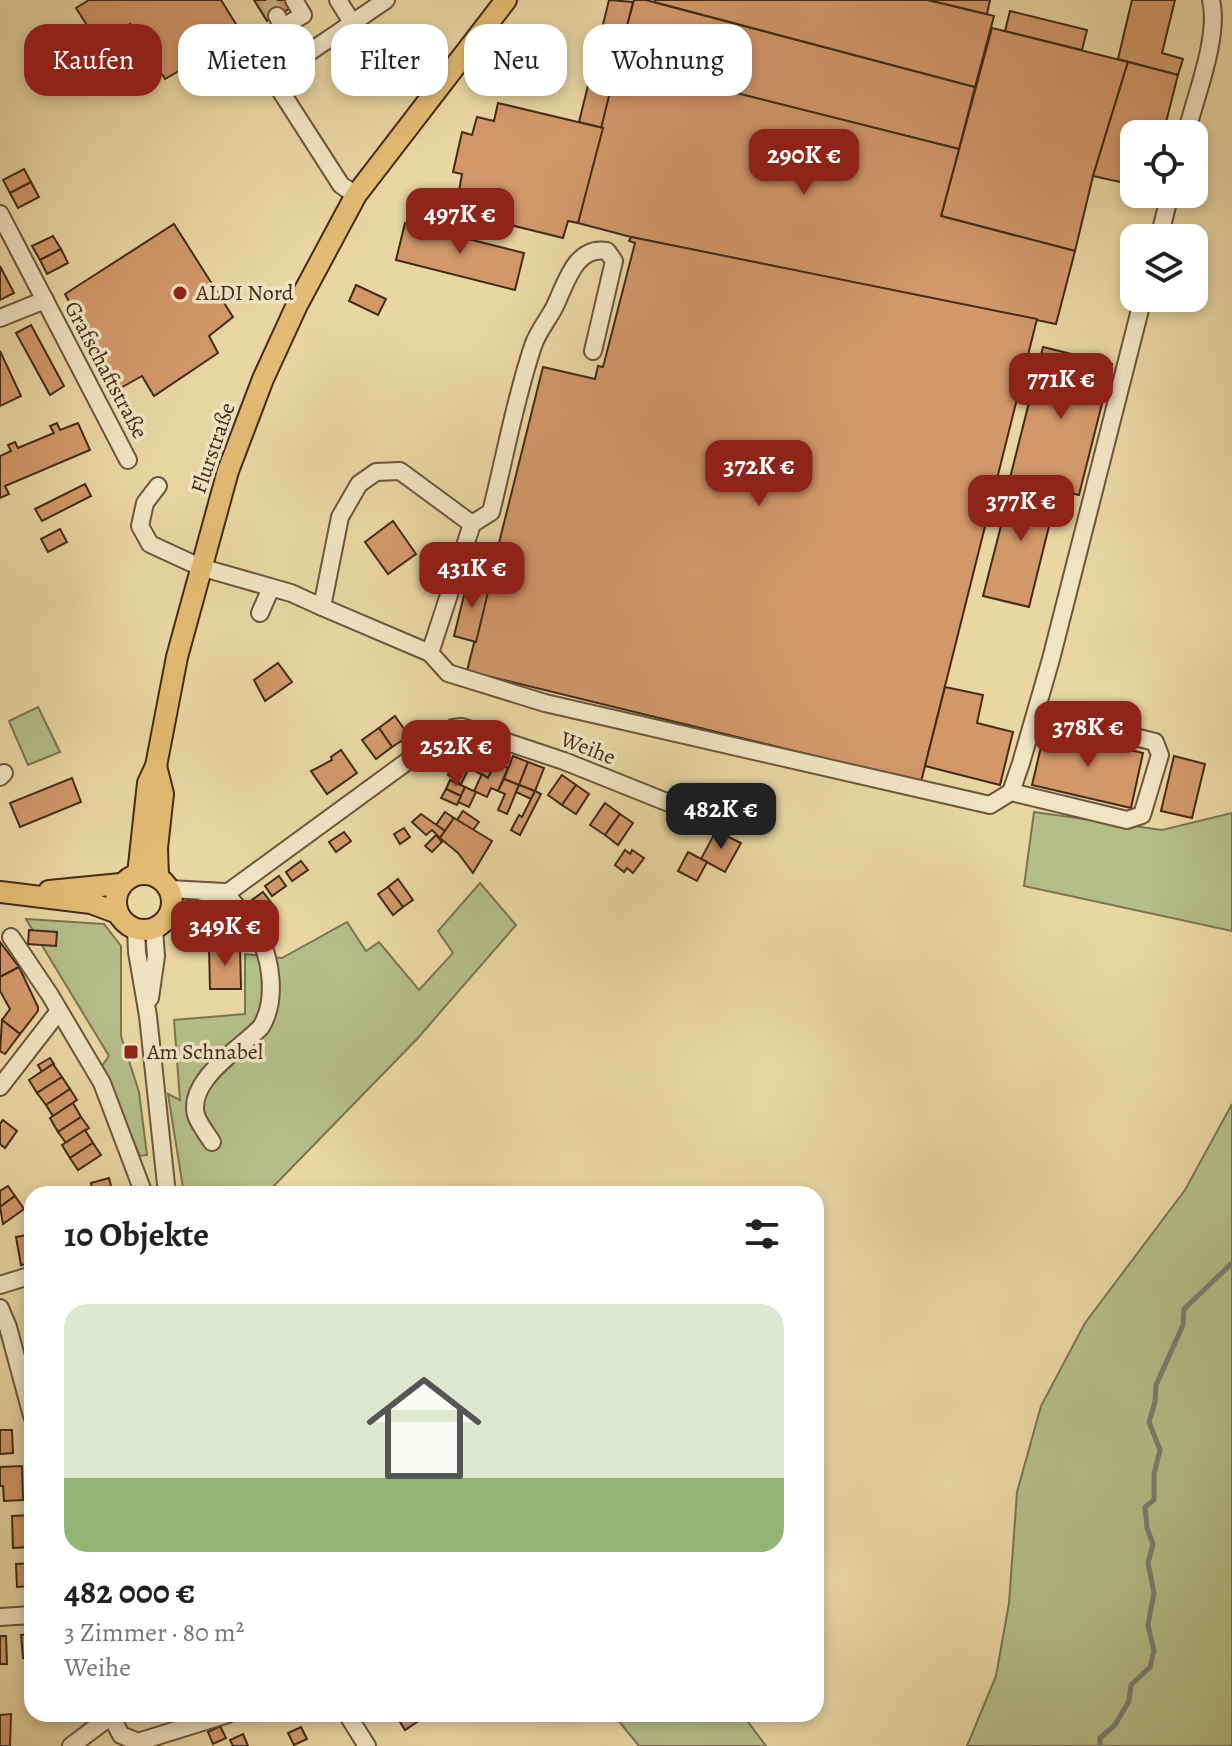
<!DOCTYPE html>
<html lang="de">
<meta charset="utf-8">
<style>
body{margin:0;font-family:Alegreya,serif;background:#f2f2f2;color:#202124;height:100vh;display:flex;flex-direction:column;font-size:30px;white-space:nowrap}
*{box-sizing:border-box;margin:0}
p{font-size:26px;color:#757577}
.icon{flex:none;width:44px;height:44px;fill:none;stroke:currentColor;stroke-width:2;stroke-linecap:round;stroke-linejoin:round}
.map{position:relative;flex:1;overflow:hidden}
.panel{position:absolute;left:24px;top:1186px;width:800px;height:536px;display:flex;flex-direction:column;background:#fff;border-radius:24px;box-shadow:0 4px 12px #0003}
.panel>*{flex:none}
.hud{position:absolute;left:24px;top:24px;width:800px;height:72px;display:flex;gap:16px}
.buttons{position:absolute;left:1120px;top:120px;display:grid;gap:16px}
.buttons a{display:grid;place-items:center;width:88px;height:88px;border-radius:16px;background:#fff;box-shadow:0 4px 12px #0003;font-size:40px}
.price{position:absolute;translate:-50% -68px;padding:0 18px;border-radius:16px;background:#8f2418;color:#fff;font-size:26px;line-height:52px;filter:drop-shadow(0 2px 4px #0008)}
.price::after{content:'';position:absolute;left:50%;top:48px;width:24px;height:18px;margin-left:-12px;background:inherit;clip-path:polygon(0 0,100% 0,50% 100%)}
.price.current{background:#222;color:#fff}
ul{padding:0;list-style:none}
li{display:grid;align-content:center;gap:16px;height:424px;padding:0 40px}
li span{display:grid;place-items:center;height:248px;border-radius:24px;color:#555}
li>.icon{margin-inline-start:auto}
span .icon{width:144px;height:144px;fill:#fffc;stroke-width:1}
li b{font-size:34px}
h2{display:flex;justify-content:space-between;align-items:center;height:96px;padding:0 40px;font-size:34px}
.tag{padding:0 28px;border-radius:24px;background:#fff;box-shadow:0 4px 12px #0003;font-size:28px;line-height:72px}
.tag.current{background:#8f2418;color:#fff}
.map>svg:first-child{display:block}
.green{fill:#b4be88;stroke:#7c7450;stroke-width:2}
.lines{fill:none;stroke-linecap:round;stroke-linejoin:round}
.stream{stroke:#787f73;stroke-width:5}
.building{fill:#d2986a;stroke:#432b17;stroke-width:2}
.minor-tunnel{stroke:#c8b487;stroke-width:16;stroke-dasharray:16 8;stroke-linecap:butt}
.minor-casing{stroke:#6c563a;stroke-width:20}
.major-casing{stroke:#432b17;stroke-width:24}
.minor{stroke:#f1e4c3;stroke-width:16}
.major{stroke:#e4bb72;stroke-width:20}
.poi-dot{fill:#8f2418;stroke:#f1e4c3;stroke-width:3}
.labels{text-anchor:middle;dominant-baseline:central;stroke-width:7;stroke-linejoin:round;paint-order:stroke}
.poi-label{font-size:22px;fill:#432b17;stroke:#f1e4c3;text-anchor:start}
.street-label{font-size:22px;fill:#432b17;stroke:#f1e4c3}
</style>
<div class="map">
<svg width="1232" height="1746" viewBox="0 0 1232 1746">
<rect width="100%" height="100%" fill="#e9d6a3"/>
<filter id="stains"><feTurbulence type="fractalNoise" baseFrequency=".0025" numOctaves="4"/><feColorMatrix values="0 0 0 0 .2 0 0 0 0 .09 0 0 0 0 .02 0 0 0 .5 -.17"/></filter>
<radialGradient id="worn" r=".72"><stop offset=".6" stop-color="#630" stop-opacity="0"/><stop offset="1" stop-color="#630" stop-opacity=".3"/></radialGradient>
<g class="green">
<polygon points="38,707 60,752 28,765 9,721"/>
<polygon points="1034,812 1162,830 1232,813 1232,931 1024,886"/>
<polygon points="480,883 516,925 417,1039 266,1194 184,1194 168,1094 180,1100 174,1020 245,1014 245,954 282,958 347,922 366,951 379,942 419,990 453,953 438,931"/>
<polygon points="26,919 104,924 121,946 121,1036 139,1092 147,1155 140,1156 101,1067 109,1056"/>
<polygon points="1232,1104 1232,1746 967,1746 996,1676 1009,1603 1017,1492 1041,1406 1085,1323 1185,1190"/>
<polygon points="613,1714 742,1714 766,1746 639,1746"/>
</g>
<g class="lines">
<polyline class="stream" points="1100,1746 1100,1738 1115,1725 1129,1701 1131,1685 1150,1667 1154,1651 1148,1625 1154,1593 1148,1563 1153,1544 1147,1528 1145,1507 1154,1500 1154,1474 1160,1450 1149,1422 1155,1402 1156,1385 1183,1325 1184,1309 1232,1263"/>
</g>
<g class="building">
<polygon points="89,0 221,0 244,37 216,56 213,51 165,79 130,24 99,44 76,8"/>
<polygon points="254,0 286,0 291,8 267,21"/>
<polygon points="609,0 633,2 603,128 579,122"/>
<polygon points="634,0 646,0 975,87 959,149 617,63"/>
<polygon points="655,0 928,0 994,16 975,87 654,2"/>
<polygon points="928,0 990,0 987,14"/>
<polygon points="1132,0 1175,0 1162,53 1183,59 1178,75 1118,59"/>
<polygon points="1010,11 1087,30 1082,50 1005,31"/>
<polygon points="992,28 1128,62 1093,176 1075,251 941,216"/>
<polygon points="1128,62 1178,75 1163,134 1134,134 1134,185 1093,176"/>
<polygon points="617,63 959,149 941,216 1075,251 1056,324 631,237 578,223"/>
<polygon points="498,103 603,128 578,223 568,221 563,238 470,215 474,196 459,191 462,174 453,172 462,132 472,135 477,117 494,121"/>
<polygon points="24,169 31,182 10,193 3,180"/>
<polygon points="31,182 39,197 18,208 10,193"/>
<polygon points="405,223 524,253 515,290 396,260"/>
<polygon points="174,224 233,317 209,336 218,353 154,396 142,376 117,390 65,294"/>
<polygon points="53,236 61,249 40,260 32,246"/>
<polygon points="631,237 1037,319 921,782 467,671 543,367 595,379 598,366 603,367 635,243 629,241"/>
<polygon points="61,249 68,263 47,274 40,260"/>
<polygon points="0,266 14,293 0,300"/>
<polygon points="356,285 386,299 378,315 349,301"/>
<polygon points="31,325 64,386 50,395 16,333"/>
<polygon points="1043,347 1112,364 1079,495 1010,478"/>
<polygon points="0,351 21,396 0,406"/>
<polygon points="57,423 60,430 78,423 90,450 5,486 9,494 0,498 0,456 11,451 8,445 15,442 18,448 54,433 50,426"/>
<polygon points="1013,479 1058,490 1029,607 983,596"/>
<polygon points="85,484 91,496 42,521 35,509"/>
<polygon points="994,486 1010,490 1006,504 991,500"/>
<polygon points="393,521 416,554 388,574 365,542"/>
<polygon points="60,529 67,542 48,552 41,539"/>
<polygon points="468,579 490,584 476,642 454,636"/>
<polygon points="278,663 292,682 265,701 254,680"/>
<polygon points="945,687 983,695 977,723 1013,732 1000,785 925,766"/>
<polygon points="395,716 409,736 392,747 379,728"/>
<polygon points="379,728 392,747 376,759 362,740"/>
<polygon points="1045,730 1143,753 1131,808 1032,785"/>
<polygon points="460,745 478,754 471,769 453,760"/>
<polygon points="341,750 357,773 327,794 311,771 332,760 331,757"/>
<polygon points="478,754 496,762 488,778 471,769"/>
<polygon points="513,756 528,762 519,785 504,779"/>
<polygon points="1174,756 1205,764 1192,818 1161,811"/>
<polygon points="455,761 469,768 461,784 448,775"/>
<polygon points="496,762 508,768 498,791 491,788 487,797 474,791 482,774 488,778"/>
<polygon points="528,762 544,768 535,791 519,785"/>
<polygon points="562,775 576,785 562,805 548,795"/>
<polygon points="72,778 81,802 20,827 10,803"/>
<polygon points="504,779 519,785 507,814 498,810 505,794 498,791"/>
<polygon points="450,780 465,787 461,796 446,789"/>
<polygon points="519,785 535,791 531,799 516,792"/>
<polygon points="576,785 589,794 576,814 562,805"/>
<polygon points="465,787 476,792 469,807 458,802"/>
<polygon points="446,789 461,796 457,805 441,798"/>
<polygon points="535,791 541,794 520,835 511,830 519,815 522,817"/>
<polygon points="605,803 620,814 605,835 590,825"/>
<polygon points="463,811 479,822 472,831 457,820"/>
<polygon points="445,812 454,818 445,831 436,825"/>
<polygon points="421,814 445,831 440,838 432,830 426,835 412,822"/>
<polygon points="620,814 633,823 618,845 605,835"/>
<polygon points="454,818 492,841 473,873 458,853 440,838"/>
<polygon points="404,828 410,837 400,844 394,834"/>
<polygon points="716,831 741,843 725,872 701,859"/>
<polygon points="344,832 351,841 336,852 329,842"/>
<polygon points="436,835 442,842 432,852 425,846"/>
<polygon points="625,850 630,854 632,850 644,858 633,873 627,868 624,872 615,865"/>
<polygon points="688,852 707,862 697,881 678,871"/>
<polygon points="301,861 308,870 292,881 286,872"/>
<polygon points="279,876 286,886 272,896 265,886"/>
<polygon points="398,879 413,900 403,907 388,887"/>
<polygon points="388,887 403,907 393,915 378,894"/>
<polygon points="263,892 276,909 264,917 252,900"/>
<polygon points="29,930 57,932 56,946 28,944"/>
<polygon points="0,942 19,967 0,977"/>
<polygon points="209,946 240,946 241,989 210,989"/>
<polygon points="19,967 38,1007 38,1011 20,1034 2,1020 10,1009 0,991 0,977"/>
<polygon points="2,1020 20,1034 5,1054 0,1051"/>
<polygon points="50,1058 54,1064 42,1072 38,1065"/>
<polygon points="53,1064 62,1077 37,1093 29,1080"/>
<polygon points="62,1077 70,1089 46,1105 37,1093"/>
<polygon points="70,1089 77,1100 53,1116 46,1105"/>
<polygon points="73,1103 81,1117 58,1132 50,1118"/>
<polygon points="81,1117 89,1128 66,1143 58,1132"/>
<polygon points="3,1120 17,1131 5,1148 0,1144 0,1124"/>
<polygon points="85,1130 93,1143 70,1158 62,1145"/>
<polygon points="93,1143 101,1155 78,1170 70,1158"/>
<polygon points="109,1178 113,1194 93,1194 91,1183"/>
<polygon points="8,1186 15,1196 0,1207 0,1191"/>
<polygon points="15,1196 24,1209 3,1224 0,1207"/>
<polygon points="32,1234 32,1263 21,1265 16,1237"/>
<polygon points="0,1430 12,1430 13,1453 0,1454"/>
<polygon points="22,1466 23,1500 4,1501 3,1486 0,1486 0,1467"/>
<polygon points="32,1515 32,1547 13,1548 12,1516"/>
<polygon points="32,1563 32,1586 17,1587 16,1564"/>
<polygon points="32,1634 32,1658 23,1658 21,1635"/>
<polygon points="0,1636 6,1636 7,1664 0,1664"/>
<polygon points="11,1714 10,1746 0,1746 0,1715"/>
<polygon points="395,1714 416,1714 413,1716 417,1722 405,1730"/>
<polygon points="220,1726 226,1738 213,1744 208,1732"/>
<polygon points="301,1727 307,1739 294,1745 288,1733"/>
<polygon points="243,1734 248,1746 233,1746 230,1740"/>
</g>
<g class="lines">
<polyline class="minor-tunnel" points="267,0 277,16"/>
<defs>
<g id="minor">
<polyline points="338,0 353,24"/>
<polyline points="277,16 283,27 303,15 294,0"/>
<polyline points="241,55 253,48 341,185 356,195"/>
<polyline points="273,77 386,0"/>
<path d="M1186 134C1195 98 1220 36 1211 0"/>
<polyline points="0,214 128,460"/>
<polyline points="1159,238 1170,194"/>
<polyline points="0,318 45,300"/>
<polyline points="158,486 145,503 140,526 150,544 200,567 291,593 322,607 430,653 448,673 545,703 990,805 1011,792 1021,763 1051,659 1143,298"/>
<polyline points="322,607 340,517 359,484 376,472 400,471 472,524"/>
<polyline points="260,613 271,588"/>
<path d="M430 653 472 524 491 512C505 457 515 399 533 346 537 333 547 321 554 308 565 287 574 245 607 251L614 261 593 351"/>
<polyline points="0,777 4,773"/>
<polyline points="1011,792 1127,820 1142,815 1160,755 1155,742 1036,712"/>
<polyline points="169,889 225,892"/>
<polyline points="167,918 212,904 453,728 462,727 564,761 699,815"/>
<polyline points="136,929 137,952 148,1016 167,1194"/>
<polyline points="11,937 50,995 102,1083 144,1194"/>
<polyline points="150,998 156,956 154,928"/>
<polyline points="0,1087 59,1011"/>
<path d="M212 1142C207 1134 199 1124 196 1115 187 1080 240 1049 261 1027 277 1001 272 959 257 933 249 919 235 906 225 892"/>
<polyline points="0,1285 32,1275"/>
<polyline points="0,1308 8,1327 32,1416"/>
<polyline points="0,1617 32,1615"/>
<polyline points="347,1714 367,1746"/>
<polyline points="111,1716 121,1735 138,1742 228,1714"/>
<polyline points="71,1746 111,1716 110,1714"/>
</g>
<g id="major">
<polyline points="156,766 163,794 157,848 158,877"/>
<circle cx="144" cy="902" r="28"/>
<polyline points="138,874 148,783 156,766 177,657 228,471 263,379 297,305 356,195 506,0"/>
<polyline points="49,891 121,884"/>
<polyline points="0,892 91,903 118,913"/>
</g>
</defs>
<use href="#minor" class="minor-casing"/>
<use href="#major" class="major-casing"/>
<use href="#minor" class="minor"/>
<use href="#major" class="major"/>
</g>
<g class="poi-dot">
<circle cx="180" cy="293" r="8"/>
<rect x="123" y="1044" width="16" height="16" rx="4"/>
</g>
<g class="labels">
<g class="poi-label">
<text x="196" y="293">ALDI Nord</text>
<text x="147" y="1052">Am Schnabel</text>
</g>
<g class="street-label">
<text transform="translate(106 370) rotate(62)">Grafschaftstraße</text>
<text transform="translate(213 448) rotate(-71)">Flurstraße</text>
<text transform="translate(588 748) rotate(21)">Weihe</text>
</g>
</g>
<rect width="100%" height="100%" filter="url(#stains)"/>
<rect width="100%" height="100%" fill="url(#worn)"/>
</svg>
<div class="buttons">
<a><svg class="icon" aria-label="locate" viewBox="0 0 24 24"><circle cx="12" cy="12" r="6"/><path d="M12 2v4M12 18v4M2 12h4M18 12h4"/></svg></a>
<a><svg class="icon" aria-label="layers" viewBox="0 0 24 24"><path d="M12 4l9 5-9 5-9-5zM3 14l9 5 9-5"/></svg></a>
</div>
<b class="price" style="left:804px;top:197px">290K €</b>
<b class="price" style="left:460px;top:256px">497K €</b>
<b class="price" style="left:1061px;top:421px">771K €</b>
<b class="price" style="left:759px;top:508px">372K €</b>
<b class="price" style="left:1021px;top:543px">377K €</b>
<b class="price" style="left:472px;top:610px">431K €</b>
<b class="price" style="left:1088px;top:769px">378K €</b>
<b class="price" style="left:456px;top:788px">252K €</b>
<b class="price current" style="left:721px;top:851px">482K €</b>
<b class="price" style="left:225px;top:968px">349K €</b>
<div class="hud">
<a class="tag current">Kaufen</a>
<a class="tag">Mieten</a>
<a class="tag">Filter</a>
<a class="tag">Neu</a>
<a class="tag">Wohnung</a>
</div>
<section class="panel">
<h2>10 Objekte<svg class="icon" aria-label="filters" viewBox="0 0 24 24"><path d="M4 7h16M4 17h16"/><circle cx="9" cy="7" r="2"/><circle cx="15" cy="17" r="2"/></svg></h2>
<ul>
<li><span style="background:linear-gradient(#dfe7d0 70%,#8fb573 0)"><svg class="icon" aria-label="home" viewBox="0 0 24 24"><path d="M3 11l9-7 9 7M6 9v11h12V9"/></svg></span><div><b>482 000 €</b><p>3 Zimmer · 80 m²</p><p>Weihe</p></div></li>
</ul>
</section>
</div>
